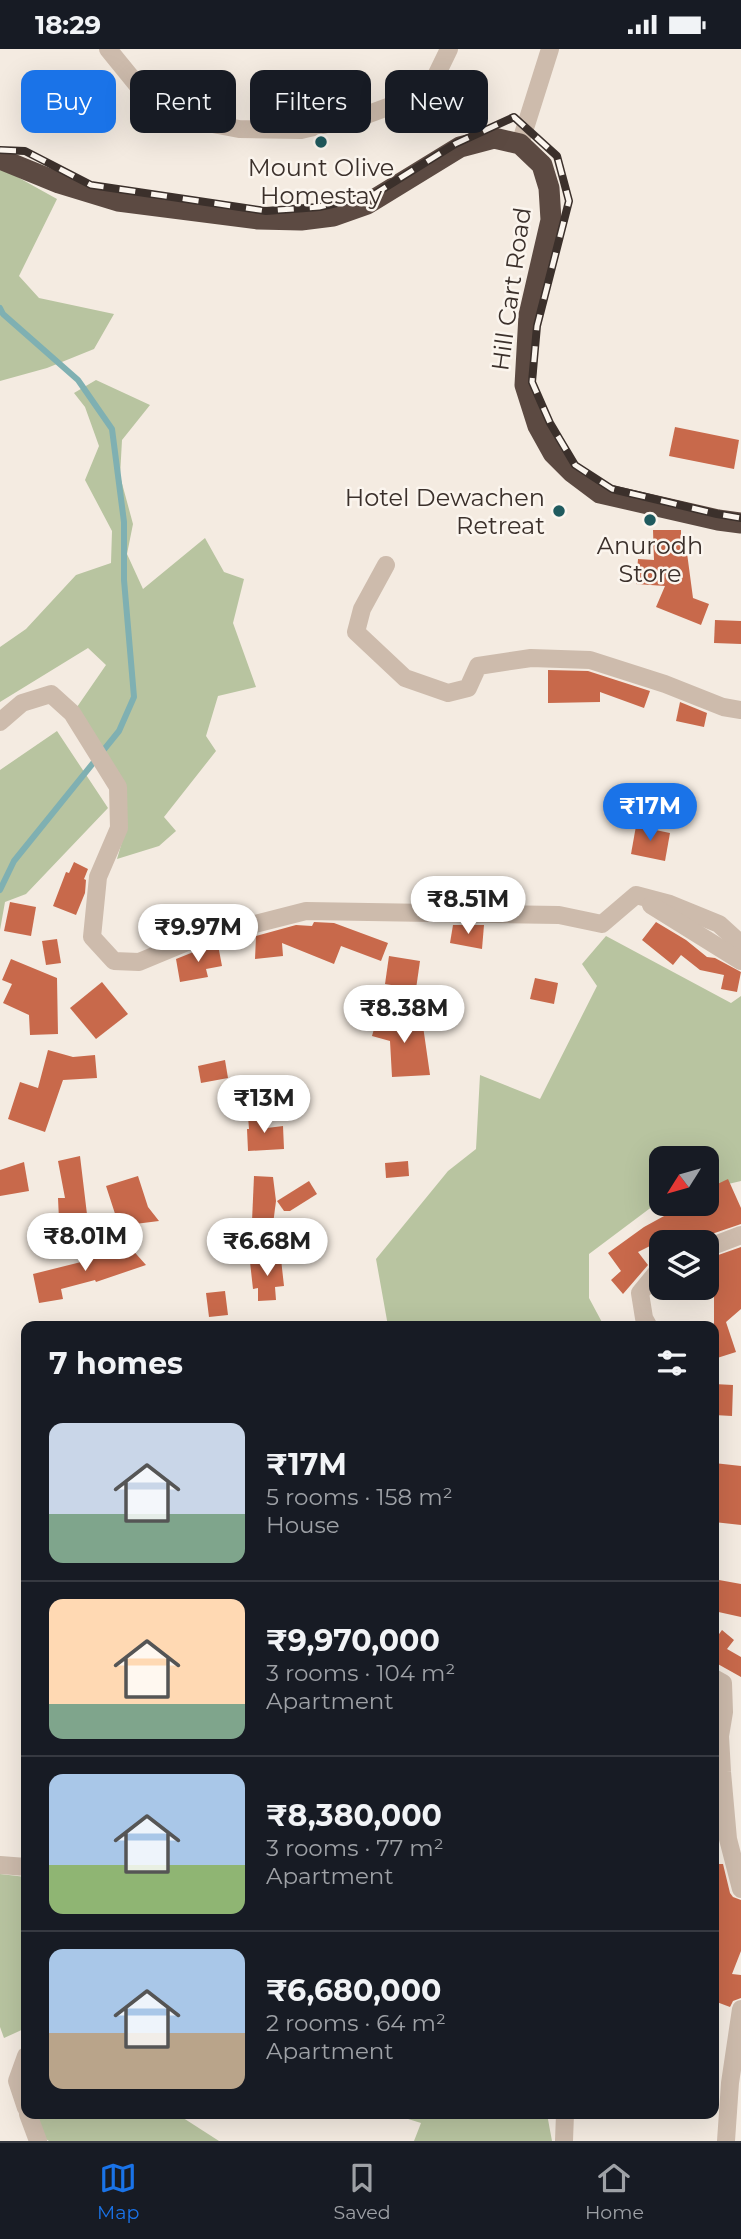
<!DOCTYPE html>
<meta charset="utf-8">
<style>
body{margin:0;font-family:Montserrat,sans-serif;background:#20242c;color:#f1f3f6;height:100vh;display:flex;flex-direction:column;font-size:26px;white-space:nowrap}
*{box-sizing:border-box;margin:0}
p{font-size:23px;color:#9ea1a6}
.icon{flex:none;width:38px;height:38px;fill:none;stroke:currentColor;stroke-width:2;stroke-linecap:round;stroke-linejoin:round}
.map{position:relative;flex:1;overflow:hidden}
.panel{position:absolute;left:21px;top:1272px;width:698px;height:798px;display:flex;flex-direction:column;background:#171b24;border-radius:14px;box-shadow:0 7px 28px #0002}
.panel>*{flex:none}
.banner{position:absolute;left:21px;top:21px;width:700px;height:63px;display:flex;gap:14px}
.needle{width:46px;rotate:233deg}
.fabs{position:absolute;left:649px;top:1097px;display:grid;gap:14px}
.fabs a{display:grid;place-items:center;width:70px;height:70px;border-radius:14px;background:#171b24;box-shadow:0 7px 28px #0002;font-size:35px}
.price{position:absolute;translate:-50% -60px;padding:0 16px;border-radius:24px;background:#fff;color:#222;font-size:23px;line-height:46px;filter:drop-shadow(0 2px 4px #0008)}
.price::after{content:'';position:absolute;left:50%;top:42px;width:21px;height:16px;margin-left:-10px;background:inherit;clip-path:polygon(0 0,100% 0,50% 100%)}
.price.current{background:#1a73e8;color:#fff}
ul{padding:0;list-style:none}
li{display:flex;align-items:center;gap:21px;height:175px;padding:0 28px}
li+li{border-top:2px solid #363941}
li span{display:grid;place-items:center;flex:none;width:196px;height:140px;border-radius:14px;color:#555}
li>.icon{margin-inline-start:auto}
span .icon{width:84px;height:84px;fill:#fffc;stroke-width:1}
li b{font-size:30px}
h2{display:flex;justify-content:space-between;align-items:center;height:84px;padding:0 28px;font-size:30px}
.chip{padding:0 24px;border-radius:14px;background:#171b24;box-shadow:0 7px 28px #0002;font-size:24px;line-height:63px}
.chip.current{background:#1a73e8;color:#fff}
.status{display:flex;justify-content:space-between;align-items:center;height:49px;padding:0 35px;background:#171b24;direction:ltr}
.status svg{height:19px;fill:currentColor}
.tab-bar{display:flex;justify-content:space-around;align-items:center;height:98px;border-top:2px solid #363941;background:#171b24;font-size:19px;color:#9ea1a6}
.tab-bar a{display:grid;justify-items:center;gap:4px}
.tab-bar .current{color:#1a73e8}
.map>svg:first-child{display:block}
.green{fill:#b8c4a0}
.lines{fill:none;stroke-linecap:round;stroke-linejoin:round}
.stream{stroke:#7fb0b2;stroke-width:6}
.building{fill:#c8694b}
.minor{stroke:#cdbbac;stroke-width:18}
.highway{stroke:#5c4a42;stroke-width:21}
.rail-casing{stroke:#3b302b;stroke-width:8}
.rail{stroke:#fbf5ee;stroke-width:5;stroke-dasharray:16;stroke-linecap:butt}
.poi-dot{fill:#1f5a5e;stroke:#fbf5ee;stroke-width:2.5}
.labels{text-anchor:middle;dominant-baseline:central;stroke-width:5;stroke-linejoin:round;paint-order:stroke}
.poi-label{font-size:24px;fill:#3b302b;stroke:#fbf5ee}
.street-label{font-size:24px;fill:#3b302b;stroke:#fbf5ee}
</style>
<div class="status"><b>18:29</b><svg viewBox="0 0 49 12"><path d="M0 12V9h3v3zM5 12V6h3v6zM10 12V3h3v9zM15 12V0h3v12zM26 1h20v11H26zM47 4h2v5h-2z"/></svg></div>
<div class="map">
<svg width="741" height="2092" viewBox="0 0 741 2092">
<rect width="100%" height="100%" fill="#f4ebe1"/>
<g class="green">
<polygon points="0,120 3,120 57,150 19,227 39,249 114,265 94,300 47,319 0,332"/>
<polygon points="96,331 150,356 122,391 120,427 133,475 127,505 143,540 205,489 224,523 244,530 233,574 256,638 218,647 206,687 216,702 164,768 176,782 159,797 117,810 126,779 77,658 106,616 88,599 0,653 0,598 26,580 76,526 111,514 112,482 85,431 99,397 85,358 74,344"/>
<polygon points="57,682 108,759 26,845 5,853 0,881 0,721"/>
<polygon points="606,887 731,954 741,947 741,1132 707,1140 707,1110 662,1110 661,1151 589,1205 589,1249 604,1277 388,1277 376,1210 448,1122 476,1100 480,1026 540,1050 597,937 582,915"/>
<polygon points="0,1825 26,1828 26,1979 4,1989 0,1978"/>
<polygon points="36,2065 177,2065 219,2092 49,2092 41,2087"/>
<polygon points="392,2065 547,2065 552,2092 414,2092 421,2074"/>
</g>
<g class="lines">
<polyline class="stream" points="0,259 3,265 78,331 112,380 124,473 124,531 134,648 119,682 14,812 0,841"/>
</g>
<g class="building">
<polygon points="675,378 739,391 734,420 669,407"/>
<polygon points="653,481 681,481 681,505 687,504 693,549 709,555 701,576 656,558 665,537 636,535 638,510 654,511"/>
<polygon points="715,571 741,572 741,595 714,594"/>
<polygon points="548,621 588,622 650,642 644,659 600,643 600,653 548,654"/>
<polygon points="680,653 707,664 704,678 676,672"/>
<polygon points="636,777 670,784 665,812 631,805"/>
<polygon points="74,813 88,820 84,830 86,831 85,844 76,866 53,857 66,823 69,824"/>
<polygon points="10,853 36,858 31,887 4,882"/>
<polygon points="314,873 334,874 388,894 381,912 341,897 334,915 282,894 283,907 255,910 256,887 296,876 312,877"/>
<polygon points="656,873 686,891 707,908 715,909 741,923 737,943 721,940 724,926 700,921 681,906 673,916 642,891"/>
<polygon points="453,876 484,876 482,900 450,894"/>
<polygon points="57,890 61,914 46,916 42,892"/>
<polygon points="218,896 222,917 206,920 208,928 180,933 176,910 196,902"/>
<polygon points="389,907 420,912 416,940 385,935"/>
<polygon points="11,910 57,929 58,985 30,986 29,966 3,954 12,935 2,931"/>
<polygon points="535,929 558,934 554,955 530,950"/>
<polygon points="102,933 128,965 96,990 70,959"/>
<polygon points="379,963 408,972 422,970 430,1026 392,1028 390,992 372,987"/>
<polygon points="48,1001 73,1008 95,1006 97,1029 63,1031 45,1083 8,1070 20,1033 38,1039"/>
<polygon points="225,1011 228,1029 201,1034 198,1017"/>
<polygon points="267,1065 267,1079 283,1077 284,1100 248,1102 247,1080 249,1080 248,1067"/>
<polygon points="80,1107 89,1182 38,1189 35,1174 59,1171 58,1149 65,1149 58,1112"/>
<polygon points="408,1112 409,1127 386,1129 385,1114"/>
<polygon points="24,1113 29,1142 0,1147 0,1121"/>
<polygon points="138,1127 148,1158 159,1172 119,1177 106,1137"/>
<polygon points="254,1127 273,1128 276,1152 273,1175 252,1172"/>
<polygon points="728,1130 741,1159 741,1175 703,1188 697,1194 656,1194 638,1203 648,1216 623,1245 611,1231 621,1222 608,1204 644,1178 675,1161 673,1155 707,1155 707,1140"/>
<polygon points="309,1132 317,1145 290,1162 284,1162 277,1152"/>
<polygon points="129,1197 146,1216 96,1233 95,1231 61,1240 63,1250 39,1254 33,1225 89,1211"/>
<polygon points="741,1198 741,1260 726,1273 736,1303 714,1310 714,1226 712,1227 707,1210"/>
<polygon points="281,1210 284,1237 275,1238 276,1251 258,1252 258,1239 253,1240 250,1213"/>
<polygon points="225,1242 228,1266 209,1268 206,1244"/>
<polygon points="714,1335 733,1336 732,1367 714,1366"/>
<polygon points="714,1414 741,1417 741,1476 714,1473"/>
<polygon points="719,1531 741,1535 741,1568 714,1562"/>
<polygon points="722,1581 734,1591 727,1600 741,1608 741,1628 716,1614 714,1616 714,1592"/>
<polygon points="714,1815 723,1815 730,1844 733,1848 741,1851 741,1902 732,1925 741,1926 741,1949 733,1952 730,1958 714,1952"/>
</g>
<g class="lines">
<g class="minor">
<polyline points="108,0 143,43 181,69 239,80 301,81 366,66 404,52 434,31 449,0"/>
<polyline points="520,95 550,0"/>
<polyline points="386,516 362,560 356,583 405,629 448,644 468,639 478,617 531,609 590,611 665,635 723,658 741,661"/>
<polyline points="0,673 22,654 51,645 72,664 118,738 119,779 98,828 92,888 114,912 139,913 192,891 306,862 559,866 602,875 636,846 670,855 719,875 741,895"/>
<polyline points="651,856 741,912"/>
<polyline points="707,1199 741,1186"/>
<polyline points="649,1278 644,1269 640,1244 662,1217"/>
<polyline points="714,1629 723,1634 724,1663 720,1687 722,1723 728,1790 741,1840"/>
<polyline points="0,1816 26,1818"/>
<polyline points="26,2007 17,2032 26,2059"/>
<polyline points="28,2065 38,2092"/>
<polyline points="564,2092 565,2065"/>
<polyline points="726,2092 730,2034 741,1960"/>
</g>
<polyline class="highway" points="0,110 59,134 118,152 258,170 301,171 333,167 367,155 460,98 494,89 520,95 542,116 549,139 551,171 529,266 525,336 538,377 553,404 572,423 600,444 718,471 741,474"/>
<defs>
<polyline id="rail" points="0,101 25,102 91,136 266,162 319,158 373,146 455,95 514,68 557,107 569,152 537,277 532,333 550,374 575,416 612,440 717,465 741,469"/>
</defs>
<use href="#rail" class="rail-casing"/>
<use href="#rail" class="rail"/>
</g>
<g class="poi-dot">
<circle cx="321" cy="93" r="7"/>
<circle cx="559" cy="462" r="7"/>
<circle cx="650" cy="471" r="7"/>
</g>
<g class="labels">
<g class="poi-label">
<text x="321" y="118">Mount Olive<tspan x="321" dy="28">Homestay</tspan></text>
<text x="545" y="448" text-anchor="end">Hotel Dewachen<tspan x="545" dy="28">Retreat</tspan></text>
<text x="650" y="496">Anurodh<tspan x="650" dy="28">Store</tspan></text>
</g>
<g class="street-label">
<text transform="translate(511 240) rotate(-82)">Hill Cart Road</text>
</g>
</g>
</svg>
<div class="fabs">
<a><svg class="needle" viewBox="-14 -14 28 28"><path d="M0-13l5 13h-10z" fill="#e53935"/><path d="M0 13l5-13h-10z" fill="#9ea1a6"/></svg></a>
<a><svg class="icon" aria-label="layers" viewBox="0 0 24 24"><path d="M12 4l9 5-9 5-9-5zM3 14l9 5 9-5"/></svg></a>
</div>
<b class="price current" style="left:650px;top:794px">₹17M</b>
<b class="price" style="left:468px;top:887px">₹8.51M</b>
<b class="price" style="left:198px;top:915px">₹9.97M</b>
<b class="price" style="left:404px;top:996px">₹8.38M</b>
<b class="price" style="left:264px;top:1086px">₹13M</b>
<b class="price" style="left:85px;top:1224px">₹8.01M</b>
<b class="price" style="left:267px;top:1229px">₹6.68M</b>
<div class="banner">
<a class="chip current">Buy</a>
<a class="chip">Rent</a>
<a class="chip">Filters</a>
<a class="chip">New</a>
</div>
<section class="panel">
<h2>7 homes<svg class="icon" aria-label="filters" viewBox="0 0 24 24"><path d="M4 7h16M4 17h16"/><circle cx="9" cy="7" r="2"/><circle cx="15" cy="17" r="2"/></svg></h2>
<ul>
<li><span style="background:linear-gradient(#c9d6e8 65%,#7fa58c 0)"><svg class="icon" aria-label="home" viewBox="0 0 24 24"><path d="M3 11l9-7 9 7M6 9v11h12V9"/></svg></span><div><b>₹17M</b><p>5 rooms · 158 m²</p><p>House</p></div></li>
<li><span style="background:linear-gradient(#ffd9b3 75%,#7fa58c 0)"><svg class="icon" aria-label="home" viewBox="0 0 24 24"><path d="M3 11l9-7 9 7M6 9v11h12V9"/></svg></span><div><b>₹9,970,000</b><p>3 rooms · 104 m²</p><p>Apartment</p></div></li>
<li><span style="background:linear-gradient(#a9c7e8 65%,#8fb573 0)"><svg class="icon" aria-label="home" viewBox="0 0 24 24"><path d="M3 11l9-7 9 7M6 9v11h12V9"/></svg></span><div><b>₹8,380,000</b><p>3 rooms · 77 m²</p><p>Apartment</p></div></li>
<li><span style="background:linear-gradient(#a9c7e8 60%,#b9a48a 0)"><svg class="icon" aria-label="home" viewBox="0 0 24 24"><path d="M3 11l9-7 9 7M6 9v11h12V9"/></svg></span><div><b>₹6,680,000</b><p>2 rooms · 64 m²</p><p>Apartment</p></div></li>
</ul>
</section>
</div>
<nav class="tab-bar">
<a class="current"><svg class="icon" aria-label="map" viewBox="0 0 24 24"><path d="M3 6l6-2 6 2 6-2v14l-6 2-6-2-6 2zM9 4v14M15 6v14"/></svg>Map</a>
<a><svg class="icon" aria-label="saved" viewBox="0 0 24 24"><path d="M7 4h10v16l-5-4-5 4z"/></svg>Saved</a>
<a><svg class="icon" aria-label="home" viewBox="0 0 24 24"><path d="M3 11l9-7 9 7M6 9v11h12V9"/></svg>Home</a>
</nav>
